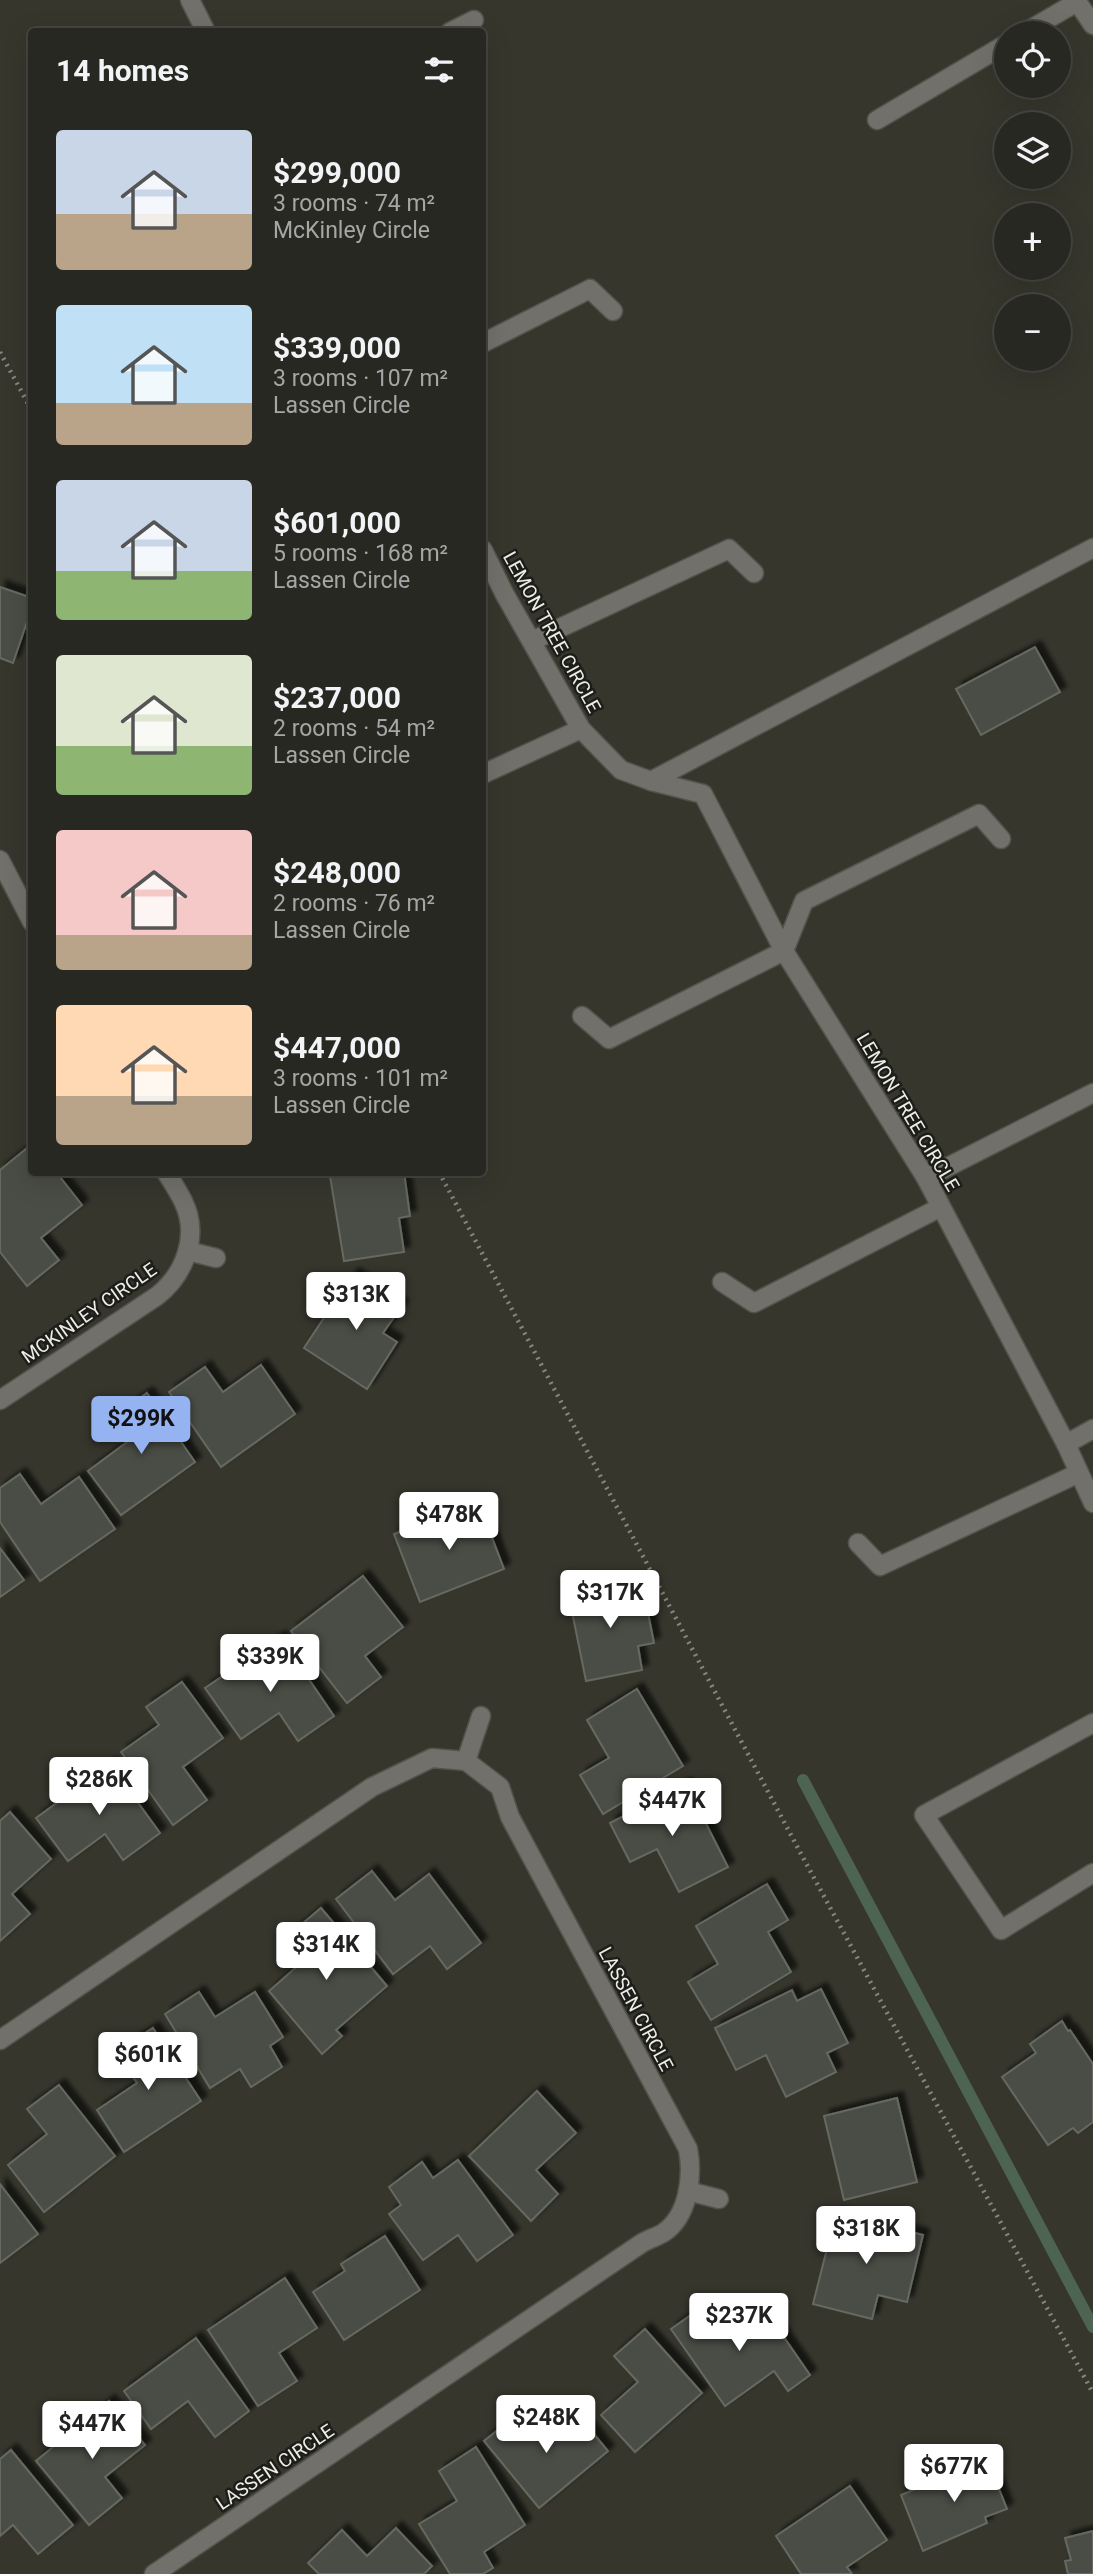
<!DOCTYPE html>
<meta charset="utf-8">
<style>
body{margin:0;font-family:Roboto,sans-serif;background:#34342f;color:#f1f3f6;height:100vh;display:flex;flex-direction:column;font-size:26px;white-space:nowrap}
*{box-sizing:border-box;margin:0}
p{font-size:23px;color:#a5a6a5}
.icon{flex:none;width:38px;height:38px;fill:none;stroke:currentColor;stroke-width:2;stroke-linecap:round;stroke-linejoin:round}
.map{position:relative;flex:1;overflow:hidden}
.sheet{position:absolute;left:28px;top:28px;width:458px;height:1148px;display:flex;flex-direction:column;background:#282822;border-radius:7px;box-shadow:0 7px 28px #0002,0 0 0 2px #444440}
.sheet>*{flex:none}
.buttons{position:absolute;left:994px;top:21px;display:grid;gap:14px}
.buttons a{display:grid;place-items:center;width:77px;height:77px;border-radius:50%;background:#282822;box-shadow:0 7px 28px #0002,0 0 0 2px #444440;font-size:35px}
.price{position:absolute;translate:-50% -60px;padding:0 16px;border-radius:7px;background:#fff;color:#222;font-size:23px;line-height:46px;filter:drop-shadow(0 2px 4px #0008)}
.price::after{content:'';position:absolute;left:50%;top:42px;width:21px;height:16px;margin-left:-10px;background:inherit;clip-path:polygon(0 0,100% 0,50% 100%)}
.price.selected{background:#95b2f1;color:#111}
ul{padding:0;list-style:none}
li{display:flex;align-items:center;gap:21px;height:175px;padding:0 28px}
li span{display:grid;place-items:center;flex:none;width:196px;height:140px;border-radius:7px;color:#555}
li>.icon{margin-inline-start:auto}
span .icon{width:84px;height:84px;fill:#fffc;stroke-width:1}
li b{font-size:30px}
h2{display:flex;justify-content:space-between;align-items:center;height:84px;padding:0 28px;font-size:30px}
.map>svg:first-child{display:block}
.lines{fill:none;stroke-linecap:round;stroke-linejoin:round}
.stream{stroke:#4d6453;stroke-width:12}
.building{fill:#494e45;stroke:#656960;stroke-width:2;filter:url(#shadow)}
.lane-casing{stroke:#53534b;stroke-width:21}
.street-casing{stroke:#53534b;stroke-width:21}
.path{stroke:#86867f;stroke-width:4.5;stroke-dasharray:2 5;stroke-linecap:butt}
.lane{stroke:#72706b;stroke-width:18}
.street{stroke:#72706b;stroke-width:18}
.labels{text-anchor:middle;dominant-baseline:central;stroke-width:5;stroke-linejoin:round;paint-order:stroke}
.street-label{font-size:19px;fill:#eeeee8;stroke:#1d1d19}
</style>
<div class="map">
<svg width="1093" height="2574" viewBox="0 0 1093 2574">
<defs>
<filter id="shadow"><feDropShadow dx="6" dy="-6" stdDeviation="2" flood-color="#0009"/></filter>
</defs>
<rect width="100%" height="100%" fill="#36362d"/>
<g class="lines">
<polyline class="stream" points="803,1780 1093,2327"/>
</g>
<g class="building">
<polygon points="0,587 32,598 32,607 13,663 0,658"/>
<polygon points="1035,647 1060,692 981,735 956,689"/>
<polygon points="32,1144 32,1172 56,1172 82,1205 41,1238 59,1260 27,1286 0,1252 0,1170"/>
<polygon points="351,1172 404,1172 410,1216 399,1218 404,1252 344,1261 330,1176"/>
<polygon points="353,1274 402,1306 383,1333 397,1342 367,1389 304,1348"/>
<polygon points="261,1365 295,1414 221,1467 169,1392 205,1367 223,1392"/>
<polygon points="147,1393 195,1462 121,1515 88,1471 127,1442 111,1419"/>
<polygon points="20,1474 41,1504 79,1477 115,1529 40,1581 0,1522 0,1488"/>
<polygon points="478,1501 504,1569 420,1602 394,1534"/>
<polygon points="0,1548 24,1580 0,1597"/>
<polygon points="363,1576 403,1627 365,1656 381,1677 347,1703 291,1631"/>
<polygon points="622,1580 626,1601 645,1598 654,1643 638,1646 642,1670 586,1681 568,1592"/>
<polygon points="280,1637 334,1716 298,1741 279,1713 241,1739 205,1688"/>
<polygon points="182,1682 223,1738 183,1767 207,1800 173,1825 121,1752 159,1725 146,1707"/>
<polygon points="637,1689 683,1766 603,1814 580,1775 609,1758 587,1720"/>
<polygon points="110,1764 160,1833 123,1860 105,1834 68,1861 36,1818"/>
<polygon points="686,1784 728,1867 679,1892 657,1849 630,1862 610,1823"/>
<polygon points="10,1812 51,1859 12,1894 30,1914 0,1941 0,1821"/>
<polygon points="372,1871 395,1900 429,1874 481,1943 447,1969 430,1946 393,1974 336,1899"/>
<polygon points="767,1884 788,1920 768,1932 791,1972 711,2020 688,1982 718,1964 696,1926"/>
<polygon points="321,1908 387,1986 336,2030 342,2036 322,2054 269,1991 309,1956 290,1934"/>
<polygon points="821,1989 848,2043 827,2053 836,2072 786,2097 766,2055 736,2070 715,2028 792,1990 797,2001"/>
<polygon points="199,1992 215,2017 255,1992 283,2037 270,2046 282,2067 251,2087 240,2069 210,2088 165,2014"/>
<polygon points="1062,2021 1068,2031 1070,2030 1093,2064 1093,2122 1078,2133 1073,2128 1048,2145 1002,2077 1036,2053 1030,2044"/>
<polygon points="153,2028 201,2101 124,2152 97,2110 137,2083 116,2052"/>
<polygon points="59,2085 115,2156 44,2212 8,2165 47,2134 27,2109"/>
<polygon points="537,2091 576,2133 536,2170 558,2194 531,2221 469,2156"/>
<polygon points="897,2098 917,2182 844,2200 824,2116"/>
<polygon points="458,2160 513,2235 477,2261 458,2235 423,2260 389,2214 401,2205 389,2187 422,2162 433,2178"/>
<polygon points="0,2184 38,2234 0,2263"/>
<polygon points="836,2213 923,2235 907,2302 878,2295 872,2319 813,2304"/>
<polygon points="385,2236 420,2290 344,2340 313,2292 345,2271 341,2264"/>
<polygon points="285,2278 317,2328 279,2353 297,2381 258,2406 208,2330"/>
<polygon points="705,2305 724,2333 763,2307 810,2375 788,2391 774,2371 725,2406 671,2329"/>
<polygon points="645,2329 702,2393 635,2452 601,2415 638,2382 614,2356"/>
<polygon points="196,2338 249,2411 215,2437 188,2401 151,2429 124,2391"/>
<polygon points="109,2401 145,2445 105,2477 122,2498 89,2525 36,2461"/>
<polygon points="575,2411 608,2451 539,2508 484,2441 519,2413 541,2439"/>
<polygon points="476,2447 525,2525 484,2552 493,2568 483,2574 450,2574 419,2524 457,2501 439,2471"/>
<polygon points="11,2450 73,2525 38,2554 13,2525 0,2536 0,2459"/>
<polygon points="987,2459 1007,2509 985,2517 987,2523 923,2551 901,2495"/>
<polygon points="850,2486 887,2540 847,2567 852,2574 801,2574 776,2536"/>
<polygon points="396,2528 432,2566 424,2574 319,2574 308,2563 342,2530 367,2556"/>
<polygon points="1093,2531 1093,2574 1068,2574 1065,2561 1071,2560 1065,2538"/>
</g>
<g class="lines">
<defs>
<g id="lane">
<polyline points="450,32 474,20"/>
<polyline points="1024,33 1077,2"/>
<polyline points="877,120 1006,44"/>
<polyline points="483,343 590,289 613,311"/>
<polyline points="532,641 729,549 754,573"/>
<polyline points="483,774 581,729"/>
<polyline points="582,1016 609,1039 784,951 804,901 979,814 1001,839"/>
<polyline points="926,1178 1093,1093"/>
<polyline points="722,1282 754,1303 941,1207"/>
<polyline points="1066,1444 1093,1429"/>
<polyline points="858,1543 880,1566 1079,1473"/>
<polyline points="1093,1723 924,1815 1001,1930 1093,1873"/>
</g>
<g id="street">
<polyline points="190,0 206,32"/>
<polyline points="1076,0 1093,25"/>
<polyline points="483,550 504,593 581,729 621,770 651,781 1093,548"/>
<polyline points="651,781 703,794 784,951 926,1178 1066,1444 1093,1503"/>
<polyline points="0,860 32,922"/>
<polyline points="188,1251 216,1258"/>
<path d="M0 1400 157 1296C185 1274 200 1235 183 1201 178 1191 172 1182 166 1172"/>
<polyline points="466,1761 481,1716"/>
<path d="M0 2040 372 1787 432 1758 466 1761 500 1787 510 1817 688 2149C693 2176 689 2216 663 2233 656 2237 649 2239 642 2243L154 2574"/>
<polyline points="688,2191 719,2199"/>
</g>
</defs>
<use href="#lane" class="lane-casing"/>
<use href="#street" class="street-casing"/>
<g class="path">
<polyline points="0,352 32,411"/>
<polyline points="439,1172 800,1852 1093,2393"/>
</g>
<use href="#lane" class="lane"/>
<use href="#street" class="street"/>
</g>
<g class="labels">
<g class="street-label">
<text transform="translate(552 632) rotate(61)">LEMON TREE CIRCLE</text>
<text transform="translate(908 1112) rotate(59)">LEMON TREE CIRCLE</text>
<text transform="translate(89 1313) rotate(-35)">MCKINLEY CIRCLE</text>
<text transform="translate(636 2009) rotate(62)">LASSEN CIRCLE</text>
<text transform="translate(275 2467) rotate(-34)">LASSEN CIRCLE</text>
</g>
</g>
</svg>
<div class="buttons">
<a><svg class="icon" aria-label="locate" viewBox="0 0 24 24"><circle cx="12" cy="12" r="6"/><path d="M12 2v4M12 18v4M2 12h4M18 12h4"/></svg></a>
<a><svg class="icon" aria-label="layers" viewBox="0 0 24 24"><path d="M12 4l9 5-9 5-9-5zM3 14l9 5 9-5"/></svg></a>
<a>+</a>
<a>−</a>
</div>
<b class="price" style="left:356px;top:1332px">$313K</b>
<b class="price selected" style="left:141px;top:1456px">$299K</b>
<b class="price" style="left:449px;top:1552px">$478K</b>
<b class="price" style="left:610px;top:1630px">$317K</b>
<b class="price" style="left:270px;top:1694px">$339K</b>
<b class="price" style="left:99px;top:1817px">$286K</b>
<b class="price" style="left:672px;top:1838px">$447K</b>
<b class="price" style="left:326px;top:1982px">$314K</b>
<b class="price" style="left:148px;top:2092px">$601K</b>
<b class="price" style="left:866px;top:2266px">$318K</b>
<b class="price" style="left:739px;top:2353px">$237K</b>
<b class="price" style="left:546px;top:2455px">$248K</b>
<b class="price" style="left:92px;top:2461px">$447K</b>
<b class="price" style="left:954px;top:2504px">$677K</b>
<section class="sheet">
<h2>14 homes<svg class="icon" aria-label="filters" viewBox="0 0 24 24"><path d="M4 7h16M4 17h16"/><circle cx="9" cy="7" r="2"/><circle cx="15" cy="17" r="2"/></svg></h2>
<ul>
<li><span style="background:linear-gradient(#c9d6e8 60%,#b9a48a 0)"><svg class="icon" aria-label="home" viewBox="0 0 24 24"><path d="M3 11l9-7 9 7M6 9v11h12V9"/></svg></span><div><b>$299,000</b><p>3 rooms · 74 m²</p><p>McKinley Circle</p></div></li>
<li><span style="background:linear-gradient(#bfe0f5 70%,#b9a48a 0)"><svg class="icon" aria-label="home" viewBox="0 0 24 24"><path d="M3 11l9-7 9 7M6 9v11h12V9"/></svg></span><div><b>$339,000</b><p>3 rooms · 107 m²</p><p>Lassen Circle</p></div></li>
<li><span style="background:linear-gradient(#c9d6e8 65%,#8fb573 0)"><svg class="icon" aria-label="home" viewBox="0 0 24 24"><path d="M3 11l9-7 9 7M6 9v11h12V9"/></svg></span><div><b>$601,000</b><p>5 rooms · 168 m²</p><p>Lassen Circle</p></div></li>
<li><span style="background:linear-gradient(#dfe7d0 65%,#8fb573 0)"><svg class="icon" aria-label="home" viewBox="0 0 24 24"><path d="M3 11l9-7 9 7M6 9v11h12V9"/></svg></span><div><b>$237,000</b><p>2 rooms · 54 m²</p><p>Lassen Circle</p></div></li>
<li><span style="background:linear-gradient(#f6c9c9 75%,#b9a48a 0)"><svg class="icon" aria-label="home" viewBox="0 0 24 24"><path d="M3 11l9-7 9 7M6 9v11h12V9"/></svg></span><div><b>$248,000</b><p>2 rooms · 76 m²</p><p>Lassen Circle</p></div></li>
<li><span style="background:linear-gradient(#ffd9b3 65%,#b9a48a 0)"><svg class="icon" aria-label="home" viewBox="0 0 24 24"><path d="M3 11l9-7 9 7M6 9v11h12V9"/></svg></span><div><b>$447,000</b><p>3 rooms · 101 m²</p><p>Lassen Circle</p></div></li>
</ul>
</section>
</div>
